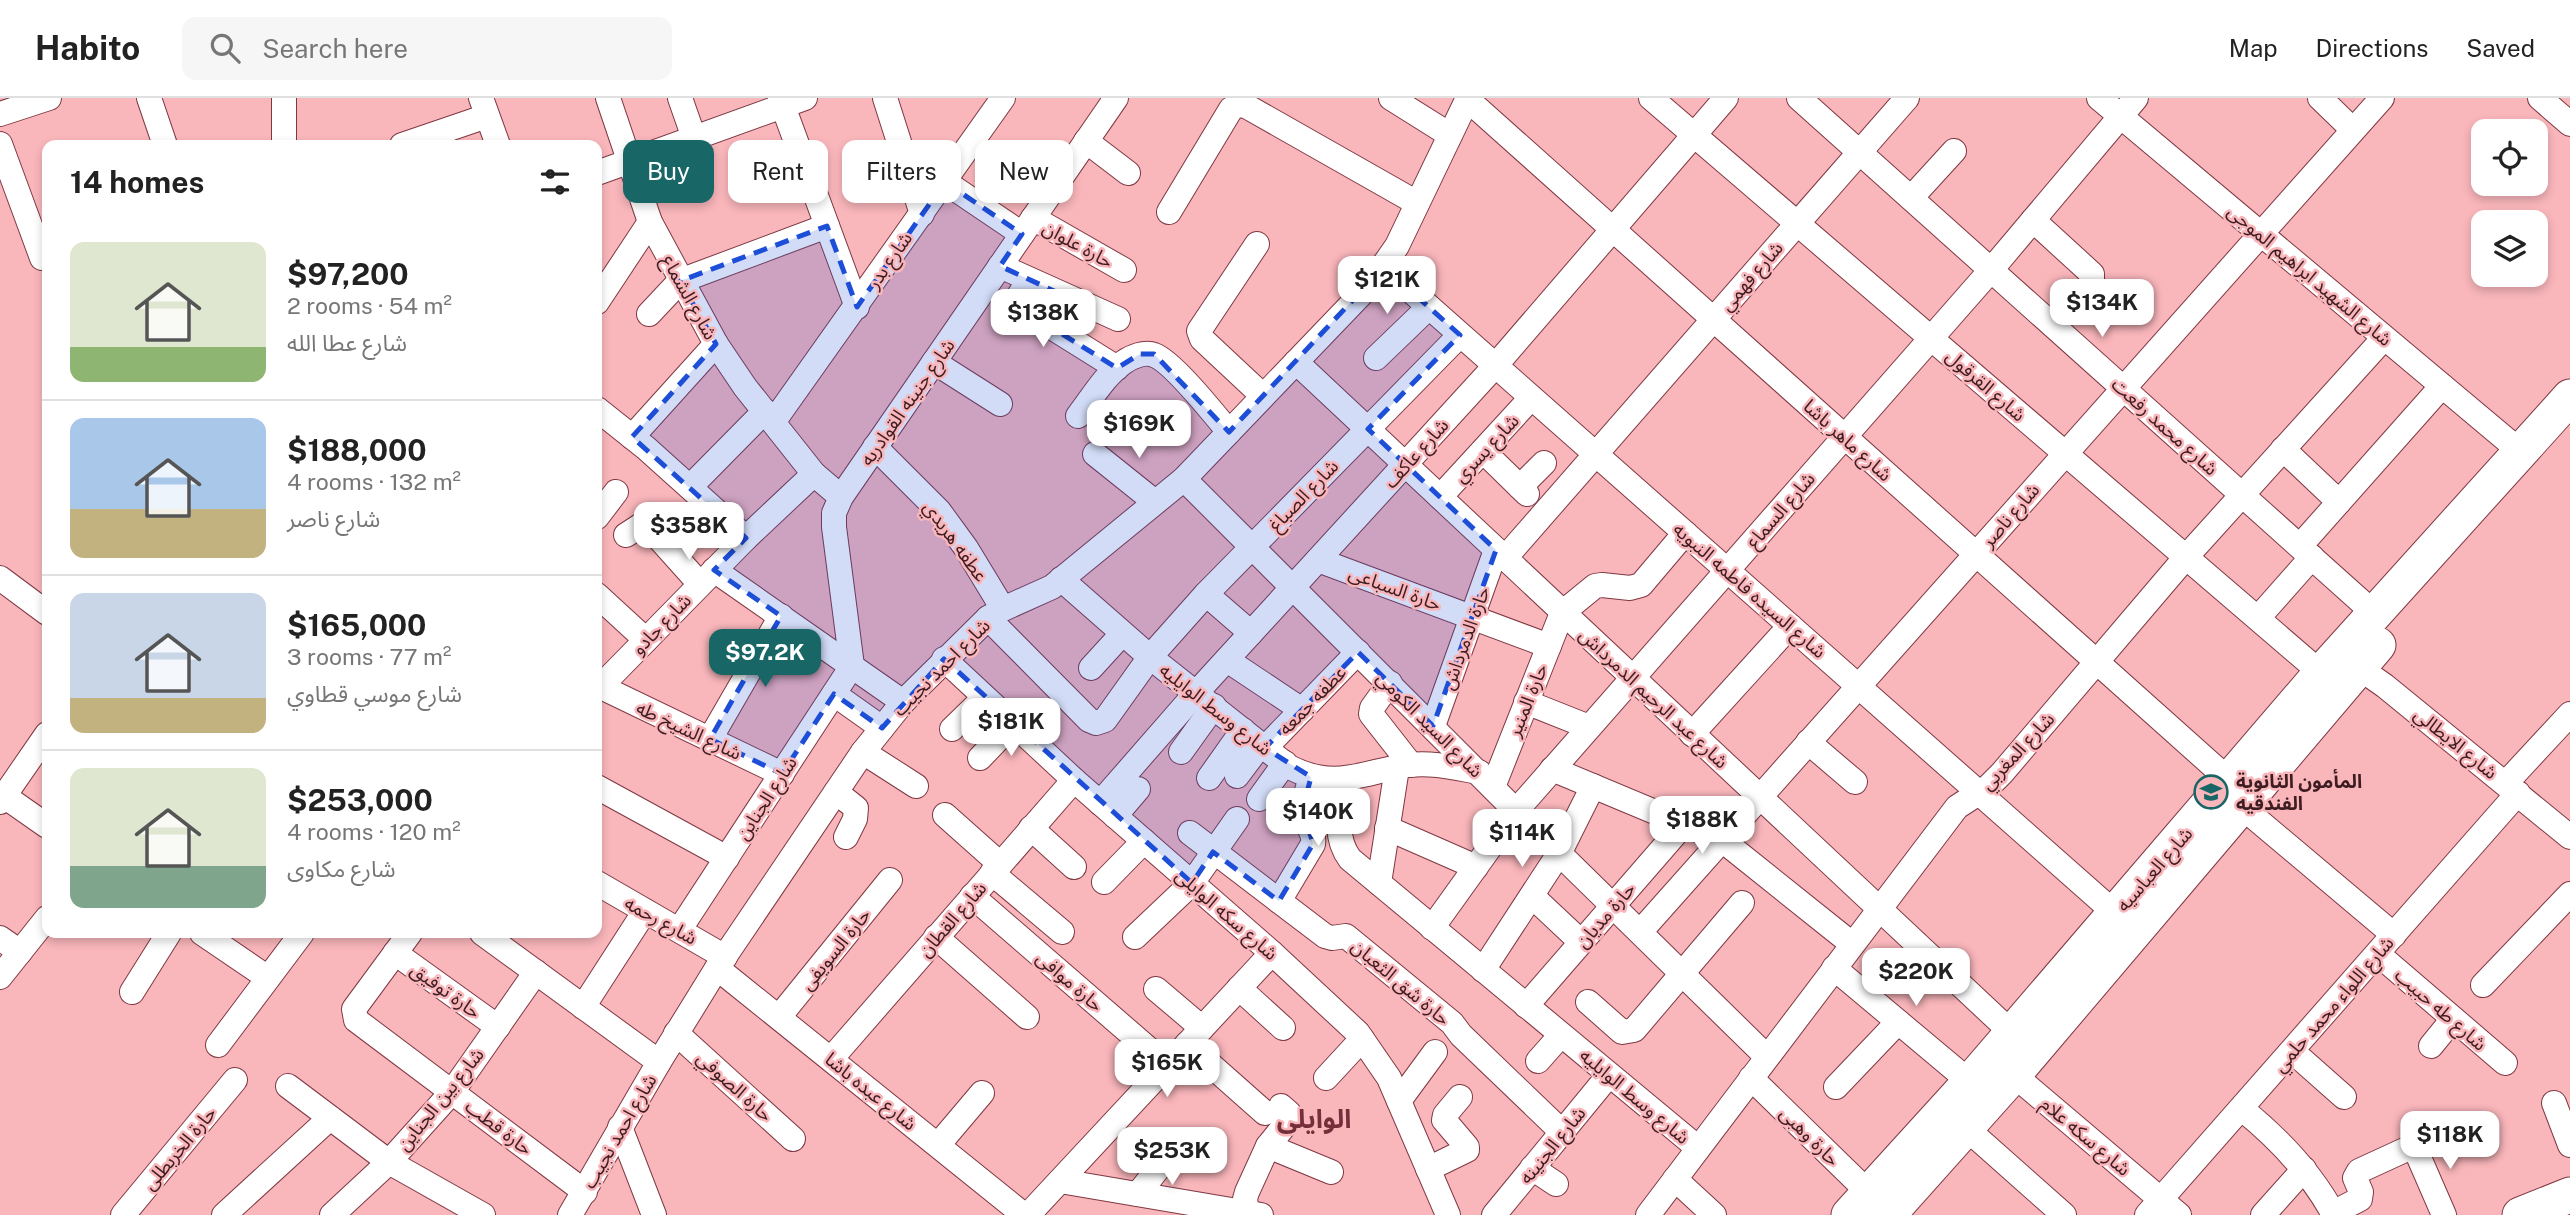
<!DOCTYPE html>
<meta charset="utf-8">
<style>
body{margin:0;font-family:"Public Sans","Noto Sans Arabic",sans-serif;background:#f6f6f6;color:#222;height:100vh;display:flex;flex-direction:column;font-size:26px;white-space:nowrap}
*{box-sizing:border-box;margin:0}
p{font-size:23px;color:#767676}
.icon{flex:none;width:38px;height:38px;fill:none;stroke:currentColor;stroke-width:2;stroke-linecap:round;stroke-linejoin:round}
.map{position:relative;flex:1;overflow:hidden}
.side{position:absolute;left:42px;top:42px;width:560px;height:798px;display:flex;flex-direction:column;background:#fff;border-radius:14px;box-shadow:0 4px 10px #0003}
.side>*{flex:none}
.guide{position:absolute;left:623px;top:42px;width:665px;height:63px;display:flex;gap:14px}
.tools{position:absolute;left:2471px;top:21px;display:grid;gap:14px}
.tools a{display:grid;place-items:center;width:77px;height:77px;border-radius:14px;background:#fff;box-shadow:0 4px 10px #0003;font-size:35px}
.price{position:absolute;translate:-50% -60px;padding:0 16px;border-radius:14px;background:#fff;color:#222;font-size:23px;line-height:46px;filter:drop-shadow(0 2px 4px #0008)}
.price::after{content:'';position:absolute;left:50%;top:42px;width:21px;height:16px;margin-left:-10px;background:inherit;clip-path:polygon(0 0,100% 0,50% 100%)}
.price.active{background:#186665;color:#fff}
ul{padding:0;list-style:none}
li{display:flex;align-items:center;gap:21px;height:175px;padding:0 28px}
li+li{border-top:2px solid #e0e0e0}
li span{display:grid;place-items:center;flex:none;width:196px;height:140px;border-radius:14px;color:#555}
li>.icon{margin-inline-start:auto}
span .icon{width:84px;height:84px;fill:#fffc;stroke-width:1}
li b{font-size:30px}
h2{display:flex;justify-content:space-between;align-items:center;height:84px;padding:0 28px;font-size:30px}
.pill{padding:0 24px;border-radius:14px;background:#fff;box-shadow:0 4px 10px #0003;font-size:24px;line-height:63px}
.pill.active{background:#186665;color:#fff}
header{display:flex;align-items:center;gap:42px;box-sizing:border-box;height:98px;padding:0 35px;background:#fff;border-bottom:2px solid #e0e0e0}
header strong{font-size:33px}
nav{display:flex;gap:38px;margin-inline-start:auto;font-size:24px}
.search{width:490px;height:63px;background:#f6f6f6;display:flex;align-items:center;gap:18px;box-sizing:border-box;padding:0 24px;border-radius:14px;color:#767676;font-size:26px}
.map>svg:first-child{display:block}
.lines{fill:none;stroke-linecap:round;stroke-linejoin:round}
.minor-casing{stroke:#7f3842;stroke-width:26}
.secondary-casing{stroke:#7f3842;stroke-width:37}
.minor{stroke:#fff;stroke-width:24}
.secondary{stroke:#fff;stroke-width:35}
.marked{fill:#1d4ed8;fill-opacity:0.2;stroke:#1d4ed8;stroke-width:5;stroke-dasharray:14 9;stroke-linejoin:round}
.labels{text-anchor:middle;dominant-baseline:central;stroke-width:5;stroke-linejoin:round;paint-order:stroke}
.street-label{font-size:19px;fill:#3d1d21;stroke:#f9b6bb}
.poi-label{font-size:19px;font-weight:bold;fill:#3d1d21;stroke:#f9b6bb;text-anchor:start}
.district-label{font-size:26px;font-weight:bold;fill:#752f3a;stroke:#f9b6bb}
</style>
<header>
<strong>Habito</strong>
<div class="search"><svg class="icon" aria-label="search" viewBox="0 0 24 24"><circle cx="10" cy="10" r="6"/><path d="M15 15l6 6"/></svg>Search here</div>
<nav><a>Map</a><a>Directions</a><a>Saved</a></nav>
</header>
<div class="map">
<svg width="2570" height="1117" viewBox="0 0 2570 1117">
<rect width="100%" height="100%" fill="#f9b6bb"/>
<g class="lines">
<defs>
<g id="minor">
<polyline points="149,0 165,47"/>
<polyline points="481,0 498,47"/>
<polyline points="608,0 650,124 716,246 745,289 814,376 841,399"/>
<polyline points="680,0 694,40"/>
<polyline points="780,0 857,209"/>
<polyline points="885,0 922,116"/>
<polyline points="1391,0 1450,37"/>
<polyline points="1651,0 2321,575"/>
<polyline points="1799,0 2375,516"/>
<polyline points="2099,0 2521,354"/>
<polyline points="2320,0 2352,31"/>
<polyline points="2540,0 2570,26"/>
<polyline points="1467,1 2230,683"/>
<polyline points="0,16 49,0"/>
<polyline points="1086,43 1128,75"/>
<polyline points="0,46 42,160"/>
<polyline points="284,47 284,0"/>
<polyline points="402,47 487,18"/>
<polyline points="597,75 805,0"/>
<polyline points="945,84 1022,136"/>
<polyline points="1911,100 1954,53"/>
<polyline points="1169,114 1231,11 1238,7 1246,8 1417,105"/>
<polyline points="1033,120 1124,172"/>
<polyline points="2033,122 2092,176 2092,184 2054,228"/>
<polyline points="1257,146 1199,233 1202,241 1263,298"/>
<polyline points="1000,168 1118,221"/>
<polyline points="1384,169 2116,816"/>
<polyline points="1065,198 1053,222 1053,230 1117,270"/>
<polyline points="597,204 650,124"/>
<polyline points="1008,215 1029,182"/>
<polyline points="649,216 680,183 827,128"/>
<polyline points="1376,260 1429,209"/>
<polyline points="934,264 1000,306"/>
<polyline points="1296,264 2012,935"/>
<polyline points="597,311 646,350 746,440"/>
<path d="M1078 318C1092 300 1105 277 1124 264 1131 259 1145 253 1154 257 1172 263 1215 317 1229 334"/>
<polyline points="774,323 1003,0"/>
<polyline points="632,339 716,246"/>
<polyline points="875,349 939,413 966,450 1003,511"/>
<polyline points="2283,351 2339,404"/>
<polyline points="1483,353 1527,396"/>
<polyline points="1095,356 1155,404"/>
<polyline points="1184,381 1516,713 1767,959"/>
<polyline points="690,389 765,313"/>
<polyline points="1520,389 1544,365"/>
<polyline points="1440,399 1531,300"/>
<polyline points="597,419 616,394"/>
<polyline points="626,437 643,426 648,428 700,486"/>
<polyline points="2300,448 2442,288"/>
<polyline points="1505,460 1907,0"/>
<polyline points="1318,462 1549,548"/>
<polyline points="714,472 903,604"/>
<polyline points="0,480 47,515"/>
<path d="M1061 481 1150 559 1289 669C1336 693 1362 674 1409 667 1432 664 1456 670 1479 674"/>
<polyline points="1206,496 1251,535"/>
<polyline points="597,497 646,542"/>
<polyline points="988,520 1089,622 1096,625 1105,622 1150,559 1206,496 1460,237"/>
<polyline points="2258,520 2312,459"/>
<polyline points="944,561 1074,682 1272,855 1358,935 1389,980 1448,1117"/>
<polyline points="1227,562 1302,612"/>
<polyline points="2348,562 2385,588 2570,739"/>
<polyline points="1091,570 1122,536"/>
<polyline points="1390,585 1372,610 1371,616 1411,667"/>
<polyline points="597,587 782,676"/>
<polyline points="600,589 746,440 814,376"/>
<polyline points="834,596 882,630"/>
<polyline points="1526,604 1589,629"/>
<polyline points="1433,628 1496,452"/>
<polyline points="952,631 984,600"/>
<polyline points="1692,636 1790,528"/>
<polyline points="710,641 781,518"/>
<polyline points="1808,644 1855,684"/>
<polyline points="1265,650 1358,554"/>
<polyline points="863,654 916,688"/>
<polyline points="1181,654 1214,608"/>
<polyline points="980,660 1002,637 1016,629"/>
<polyline points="1552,671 1722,742 1852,846"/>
<polyline points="1237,678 1261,646"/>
<polyline points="1209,680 1243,632"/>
<path d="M1345 681C1341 708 1332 737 1350 761L1698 1050"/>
<polyline points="2506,685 2570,616"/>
<polyline points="597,689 727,760"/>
<polyline points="1493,689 1562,515 1595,488 1602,487 1630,490 1641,487 1685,435"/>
<polyline points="836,694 856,710 855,721 846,739"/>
<polyline points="0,695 47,728"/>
<polyline points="1259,701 1285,665"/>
<polyline points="0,704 47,636"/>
<polyline points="1100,705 1197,594 1495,268 1726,0"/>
<polyline points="2242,709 2394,837"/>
<polyline points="945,717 1000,766"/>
<polyline points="1115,718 1138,691"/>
<polyline points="1031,730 1074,769"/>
<polyline points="1387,730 1476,769"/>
<polyline points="1190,735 1325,838 1332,840 1346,838 1452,925 1461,937 1562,1034"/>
<polyline points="992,775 1062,834"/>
<polyline points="1104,784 1144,743"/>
<polyline points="597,785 725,859"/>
<polyline points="1379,785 1397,670"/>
<polyline points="972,798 1167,967"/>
<polyline points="1532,798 1581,844"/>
<path d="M1279 803 1313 746C1315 735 1307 729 1305 719 1301 706 1308 691 1311 679"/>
<polyline points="1432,830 1516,713 1991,172 2136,0"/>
<polyline points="680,831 852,568 834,429 834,415 841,399 1116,0"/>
<polyline points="1640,834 2382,0"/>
<polyline points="202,835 268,880"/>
<polyline points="410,835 354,911 356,922 585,1094"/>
<polyline points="482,835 659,964"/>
<polyline points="936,839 1027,919"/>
<polyline points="1135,839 1192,785 1237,721"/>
<polyline points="0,840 20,854"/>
<polyline points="395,855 498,929"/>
<polyline points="2378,856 2505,965"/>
<polyline points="717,870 1024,1117"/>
<polyline points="1834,870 1970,984"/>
<polyline points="1483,872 1560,754 1593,688"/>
<polyline points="0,879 47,820"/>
<polyline points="2483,887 2570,796"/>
<polyline points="1239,890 1283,930"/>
<polyline points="1156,891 1202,930"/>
<polyline points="132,894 169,835"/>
<polyline points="1588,904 1622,934 1634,932 1742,805"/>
<polyline points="1526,908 1684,726"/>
<polyline points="583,909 645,813"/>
<polyline points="779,919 890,782"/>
<polyline points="676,935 793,1041"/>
<polyline points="1187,946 1265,1015"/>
<polyline points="218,947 302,835"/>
<polyline points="2431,948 2453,921"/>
<polyline points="2292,953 2344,999"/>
<polyline points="831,961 1074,682"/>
<polyline points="1538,963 1561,937"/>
<polyline points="2001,966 2179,1117"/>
<polyline points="1326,980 1362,941"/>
<polyline points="1751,980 1869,1095"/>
<polyline points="288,988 389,1064 483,1117"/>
<polyline points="1836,989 1898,924"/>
<polyline points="1399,1003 1435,954"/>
<polyline points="2554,1005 2570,1047"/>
<path d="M2242 1011C2279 1041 2311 1074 2334 1117"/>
<polyline points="620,1029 654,1117"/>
<polyline points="1966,1030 2064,1117"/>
<polyline points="938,1047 982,995"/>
<polyline points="1268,1048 1331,1074"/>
<polyline points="2414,1048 2444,1117"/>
<polyline points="1532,1070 1556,1086"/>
<polyline points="1428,1071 1467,1052 1467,1049 1444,1022 1445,1017 1460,999"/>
<polyline points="1675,1081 1714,1117"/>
<polyline points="1060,1083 1261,1117"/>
<polyline points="1138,1096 1171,1054"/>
<polyline points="1247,1114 1245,1101 1247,1094 1268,1048 1289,1022 1289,1015 1281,1008"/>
<polyline points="2333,1115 2360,1101 2361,1094 2355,1080 2359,1073 2444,1034"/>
<polyline points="123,1117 235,982"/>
<polyline points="224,1117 330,1020"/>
<polyline points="332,1117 389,1064 452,994 536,874"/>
<polyline points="570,1117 659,964 717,870 863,654 903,604 988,520 1003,511 1052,489 1184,381 1369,188 1397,148 1468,0"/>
<polyline points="1028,1117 1272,855"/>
<polyline points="1494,1117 1609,977"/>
<polyline points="1648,1117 1957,709 1988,689 2002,675 2186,459 2384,240"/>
<polyline points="2147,1117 2518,695"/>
<polyline points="2263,1117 2304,1071"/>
</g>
<g id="secondary">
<polyline points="1849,1117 1970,984 2321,575 2570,299"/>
<polyline points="1888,1117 2014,976 2378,547"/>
<polyline points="2520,1117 2570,1097"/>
</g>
</defs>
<use href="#minor" class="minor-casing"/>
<use href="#secondary" class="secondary-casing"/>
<use href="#minor" class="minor"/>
<use href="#secondary" class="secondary"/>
</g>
<path class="marked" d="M945 84 1022 136 1000 168 1065 198 1049 228 1117 270 1140 256H1154L1229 334 1384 169 1460 237 1368 331 1496 452 1433 628 1358 554 1265 650 1311 679 1303 710 1313 746 1279 803 1213 754 1192 785 944 561 882 630 834 596 782 676 710 641 781 518 714 472 746 440 632 339 716 246 680 183 827 128 857 209Z"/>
<defs>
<symbol id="school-ring" viewBox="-11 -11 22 22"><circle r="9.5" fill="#f9b6bb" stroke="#186665" stroke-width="1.5"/><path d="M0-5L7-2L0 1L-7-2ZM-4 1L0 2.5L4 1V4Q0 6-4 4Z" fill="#186665"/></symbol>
</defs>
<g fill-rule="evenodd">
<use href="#school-ring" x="2192" y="675" width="38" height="38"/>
</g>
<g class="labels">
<g class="street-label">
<text transform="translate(1078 146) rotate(29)">حارة علوان</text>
<text transform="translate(889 162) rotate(-55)">شارع بدر</text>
<text transform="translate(2310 177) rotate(40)">شارع الشهيد ابراهيم الموجى</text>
<text transform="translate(1751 178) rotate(-49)">شارع فهمي</text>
<text transform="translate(690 199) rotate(61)">شارع الشماع</text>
<text transform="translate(1986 287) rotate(41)">شارع القرقول</text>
<text transform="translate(907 304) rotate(-55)">شارع جنينه القوادريه</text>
<text transform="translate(2165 328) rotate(42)">شارع محمد رفعت</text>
<text transform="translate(1848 342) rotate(42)">شارع ماهر باشا</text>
<text transform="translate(1486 350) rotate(-47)">شارع يسري</text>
<text transform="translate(1416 355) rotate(-48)">شارع عاكف</text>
<text transform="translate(1303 397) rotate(-46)">شارع الصباغ</text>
<text transform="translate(1780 412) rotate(-49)">شارع السماع</text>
<text transform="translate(2010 417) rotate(-49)">شارع ناصر</text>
<text transform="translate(956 443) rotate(54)">عطفه هريدي</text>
<text transform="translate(1395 490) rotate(20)">حارة السباعى</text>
<text transform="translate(1750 492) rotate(41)">شارع السيده فاطمه النبويه</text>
<text transform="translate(661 526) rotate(-46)">شارع جادو</text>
<text transform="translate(1465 540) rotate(-70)">حارة الدمرداش</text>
<text transform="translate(941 569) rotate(-45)">شارع احمد نجيب</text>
<text transform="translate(1654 600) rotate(43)">شارع عبد الرحيم الدمرداش</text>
<text transform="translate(1312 602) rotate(-46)">عطفه جمعه</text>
<text transform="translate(1527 602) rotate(-68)">حارة المنير</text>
<text transform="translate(1216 611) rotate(38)">شارع وسط الوايليه</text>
<text transform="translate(1430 626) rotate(45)">شارع السيد الكومي</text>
<text transform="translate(689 632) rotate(25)">شارع الشيخ طه</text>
<text transform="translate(2456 645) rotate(39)">شارع الايطالي</text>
<text transform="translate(2017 653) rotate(-47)">شارع المغربي</text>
<text transform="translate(766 700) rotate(-57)">شارع الجناين</text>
<text transform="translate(2154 771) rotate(-49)">شارع العباسيه</text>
<text transform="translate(1227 816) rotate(41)">شارع سكه الوايلى</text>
<text transform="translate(1605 817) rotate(-49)">حارة مديان</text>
<text transform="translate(952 821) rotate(-49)">شارع القطان</text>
<text transform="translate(661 822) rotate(29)">شارع رحمه</text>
<text transform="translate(835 851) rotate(-51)">حارة السويفى</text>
<text transform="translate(1070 883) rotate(41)">حارة موافى</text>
<text transform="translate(1401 884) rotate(40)">حارة شق الثعبان</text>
<text transform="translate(446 892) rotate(36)">حارة توفيق</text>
<text transform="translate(2333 906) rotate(-49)">شارع اللواء محمد حلمي</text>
<text transform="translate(2441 911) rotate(41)">شارع طه حبيب</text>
<text transform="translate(735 988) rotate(42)">حارة الصوفي</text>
<text transform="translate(871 993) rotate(39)">شارع عبده باشا</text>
<text transform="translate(1635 998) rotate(40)">شارع وسط الوايليه</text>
<text transform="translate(440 1001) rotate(-51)">شارع بين الجناين</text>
<text transform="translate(499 1029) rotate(37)">حارة قطب</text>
<text transform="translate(619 1033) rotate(-60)">شارع احمد نجيب</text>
<text transform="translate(1810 1038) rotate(45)">حارة وهبى</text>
<text transform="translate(2086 1038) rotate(40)">شارع سكه علام</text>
<text transform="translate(1552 1047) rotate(-51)">شارع الجنينه</text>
<text transform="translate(179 1050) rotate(-50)">حارة الخربطلى</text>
</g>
<g class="poi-label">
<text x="2236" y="683">المأمون الثانوية<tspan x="2236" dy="22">الفندقيه</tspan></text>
</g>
<g class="district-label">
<text x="1314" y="1020">الوايلى</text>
</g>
</g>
</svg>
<div class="tools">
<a><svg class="icon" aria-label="locate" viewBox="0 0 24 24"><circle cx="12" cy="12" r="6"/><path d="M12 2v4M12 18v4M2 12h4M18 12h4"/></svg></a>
<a><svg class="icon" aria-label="layers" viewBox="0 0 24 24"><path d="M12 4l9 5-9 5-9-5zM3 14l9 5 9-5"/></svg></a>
</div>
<b class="price" style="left:1387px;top:218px">$121K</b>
<b class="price" style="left:2102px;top:241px">$134K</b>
<b class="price" style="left:1043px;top:251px">$138K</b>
<b class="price" style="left:1139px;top:362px">$169K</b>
<b class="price" style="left:689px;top:464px">$358K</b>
<b class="price active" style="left:765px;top:591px">$97.2K</b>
<b class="price" style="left:1011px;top:660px">$181K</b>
<b class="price" style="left:1318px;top:750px">$140K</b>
<b class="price" style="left:1702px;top:758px">$188K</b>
<b class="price" style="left:1522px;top:771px">$114K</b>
<b class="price" style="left:1916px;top:910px">$220K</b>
<b class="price" style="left:1167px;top:1001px">$165K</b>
<b class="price" style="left:2450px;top:1073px">$118K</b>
<b class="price" style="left:1172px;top:1089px">$253K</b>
<div class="guide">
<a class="pill active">Buy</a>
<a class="pill">Rent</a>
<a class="pill">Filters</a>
<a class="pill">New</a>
</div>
<section class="side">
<h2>14 homes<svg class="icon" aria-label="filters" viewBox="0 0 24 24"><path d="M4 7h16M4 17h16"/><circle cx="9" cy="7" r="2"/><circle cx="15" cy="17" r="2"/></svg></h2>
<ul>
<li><span style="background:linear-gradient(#dfe7d0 75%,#8fb573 0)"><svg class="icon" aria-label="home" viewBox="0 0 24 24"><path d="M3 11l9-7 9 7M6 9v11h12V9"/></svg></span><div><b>$97,200</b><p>2 rooms · 54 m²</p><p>شارع عطا الله</p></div></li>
<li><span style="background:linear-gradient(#a9c7e8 65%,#c2b280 0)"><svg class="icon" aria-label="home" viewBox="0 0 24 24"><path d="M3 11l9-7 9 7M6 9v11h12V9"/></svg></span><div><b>$188,000</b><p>4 rooms · 132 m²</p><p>شارع ناصر</p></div></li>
<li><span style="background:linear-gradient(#c9d6e8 75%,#c2b280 0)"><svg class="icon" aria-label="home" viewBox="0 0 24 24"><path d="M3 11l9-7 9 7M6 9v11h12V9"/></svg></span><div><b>$165,000</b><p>3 rooms · 77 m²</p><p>شارع موسي قطاوي</p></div></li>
<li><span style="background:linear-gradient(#dfe7d0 70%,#7fa58c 0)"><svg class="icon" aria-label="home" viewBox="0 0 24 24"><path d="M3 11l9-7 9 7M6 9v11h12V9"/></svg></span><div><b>$253,000</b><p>4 rooms · 120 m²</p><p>شارع مكاوى</p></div></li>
</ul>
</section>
</div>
